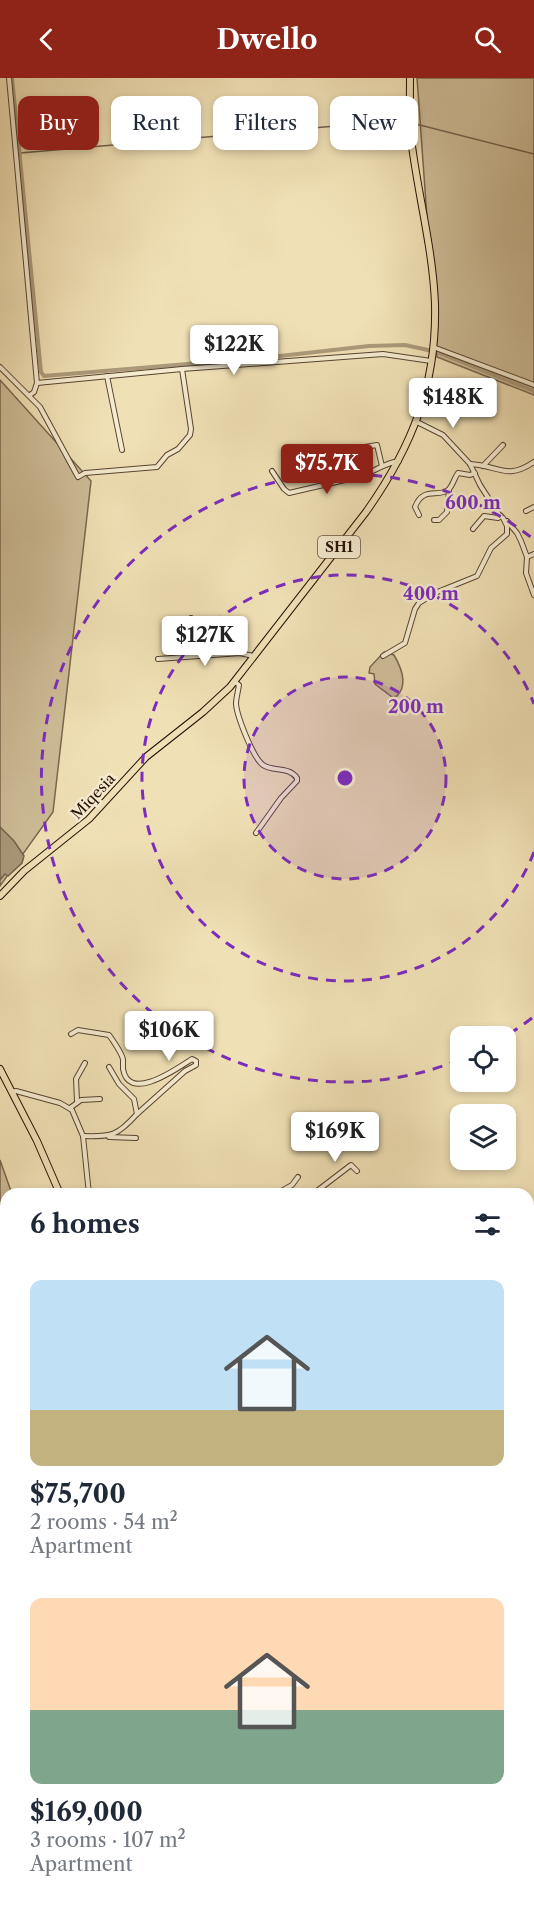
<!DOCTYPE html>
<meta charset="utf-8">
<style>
body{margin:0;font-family:"Libre Caslon Text",serif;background:#f6f6f7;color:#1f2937;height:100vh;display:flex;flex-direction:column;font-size:22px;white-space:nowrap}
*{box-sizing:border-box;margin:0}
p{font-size:20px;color:#747a83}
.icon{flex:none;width:33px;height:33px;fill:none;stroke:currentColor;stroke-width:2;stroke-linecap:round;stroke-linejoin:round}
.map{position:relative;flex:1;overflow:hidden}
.sheet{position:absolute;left:0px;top:1110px;width:534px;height:722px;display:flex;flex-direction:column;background:#fff;border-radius:18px 18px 0 0;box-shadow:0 3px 9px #0003}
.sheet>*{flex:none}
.banner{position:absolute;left:18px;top:18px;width:498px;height:54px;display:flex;gap:12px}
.tools{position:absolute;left:450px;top:948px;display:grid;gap:12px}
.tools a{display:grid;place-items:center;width:66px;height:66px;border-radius:12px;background:#fff;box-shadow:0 3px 9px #0003;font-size:30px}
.price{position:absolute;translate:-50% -51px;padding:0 14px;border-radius:6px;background:#fff;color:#222;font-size:20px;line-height:39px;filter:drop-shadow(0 2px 3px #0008)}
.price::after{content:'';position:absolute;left:50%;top:36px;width:18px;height:14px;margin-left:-9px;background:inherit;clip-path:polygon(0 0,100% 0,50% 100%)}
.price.on{background:#8f2418;color:#fff}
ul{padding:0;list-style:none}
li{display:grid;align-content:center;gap:12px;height:318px;padding:0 30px}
li span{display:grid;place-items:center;height:186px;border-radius:12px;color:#555}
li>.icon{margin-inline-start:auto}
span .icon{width:108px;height:108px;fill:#fffc;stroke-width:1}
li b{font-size:26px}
h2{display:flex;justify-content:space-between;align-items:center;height:72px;padding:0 30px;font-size:26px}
.tag{padding:0 21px;border-radius:12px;background:#fff;box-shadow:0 3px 9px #0003;font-size:21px;line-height:54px}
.tag.on{background:#8f2418;color:#fff}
header{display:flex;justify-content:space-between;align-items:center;height:78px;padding:0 30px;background:#8f2418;color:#fff;font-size:27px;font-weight:700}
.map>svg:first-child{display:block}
.green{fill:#cdbc97;stroke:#79664e;stroke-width:1.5}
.water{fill:#ab997a;stroke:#75624c;stroke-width:1.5}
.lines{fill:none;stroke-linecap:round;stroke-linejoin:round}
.stream{stroke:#75624c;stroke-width:1.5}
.canal{stroke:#ab997a;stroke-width:4}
.street-casing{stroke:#584332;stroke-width:6}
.secondary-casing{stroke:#250f06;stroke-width:8}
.primary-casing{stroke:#250f06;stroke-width:8}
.street{stroke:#f5ebcf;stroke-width:4}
.secondary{stroke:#f5ebcf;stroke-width:5}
.primary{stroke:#f0e0b5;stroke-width:6}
.ring{fill:none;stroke:#7b2cbf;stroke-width:3;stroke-dasharray:10 8}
.labels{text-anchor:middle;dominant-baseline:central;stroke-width:5;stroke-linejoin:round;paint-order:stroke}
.shield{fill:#f5ebcf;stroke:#635142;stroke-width:1.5}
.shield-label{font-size:14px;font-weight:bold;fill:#250f06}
.street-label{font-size:15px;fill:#250f06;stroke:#f5ebcf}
.centre{fill:#7b2cbf;stroke:#f5ebcf;stroke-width:3}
.ring-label{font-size:18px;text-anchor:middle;font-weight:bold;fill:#7b2cbf;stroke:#f5ebcf;stroke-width:5;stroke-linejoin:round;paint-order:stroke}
</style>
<header><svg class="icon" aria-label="back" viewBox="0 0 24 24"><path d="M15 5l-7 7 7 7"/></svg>Dwello<svg class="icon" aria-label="search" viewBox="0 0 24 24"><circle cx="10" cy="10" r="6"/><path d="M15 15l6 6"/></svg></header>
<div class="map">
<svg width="534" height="1831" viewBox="0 0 534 1831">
<rect width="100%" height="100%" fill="#f0e0b5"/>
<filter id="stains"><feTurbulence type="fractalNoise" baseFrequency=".00333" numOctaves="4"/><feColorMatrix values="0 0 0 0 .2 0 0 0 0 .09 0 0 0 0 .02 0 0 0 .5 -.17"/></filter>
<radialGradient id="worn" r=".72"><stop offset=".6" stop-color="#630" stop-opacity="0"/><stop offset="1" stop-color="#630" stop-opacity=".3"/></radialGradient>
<g class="green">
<polygon points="417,0 534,0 534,317 437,279"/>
<polygon points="0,302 91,403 53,734 0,808"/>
<path d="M384 574 394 577C401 589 408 607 397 618L392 619 375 606 374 596 369 595 370 589Z"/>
<polygon points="0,1082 12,1116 6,1116 6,1826 528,1826 528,1631 534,1632 534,1831 0,1831"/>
</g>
<g class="water">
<polygon points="0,749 14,763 24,778 22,785 8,798 5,796 0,802"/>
<polygon points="0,1324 3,1328 6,1328 6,1696 0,1690 3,1684 0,1679 0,1573 2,1566 0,1555"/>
<polygon points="0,1784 6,1790 6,1826 120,1826 124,1831 0,1831"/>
</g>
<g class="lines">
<g class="stream">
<polyline points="412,45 534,76"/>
<polyline points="20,75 394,43 407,44"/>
</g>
<g class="canal">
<polyline points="12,0 41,294 44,298 271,279 369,268 405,267 437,274 534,313"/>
<polyline points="415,1826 434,1831"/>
</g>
<defs>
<g id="street">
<polyline points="9,0 37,305 34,314 30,317"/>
<polyline points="433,269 534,307"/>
<polyline points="0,289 40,329 78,399 85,395 157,389 167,377 178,371 190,357 191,351 182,291"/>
<polyline points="107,298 122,372"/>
<polyline points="37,305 182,291 383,276 431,283"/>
<polyline points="417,344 443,357 470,386 480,407 500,438"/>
<polyline points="359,370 377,367 382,388"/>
<path d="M470 386C498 387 506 403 534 384"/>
<polyline points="483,388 503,367"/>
<path d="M272 393 284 411 289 415 358 399C372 395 384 385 399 383"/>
<polyline points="526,433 534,429"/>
<path d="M419 437 415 429C423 408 438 420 448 412 453 408 454 400 458 395L470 397 475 395"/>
<polyline points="434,442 439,442 447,434 449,412"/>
<polyline points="507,443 517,455 521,463 527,479 526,495 534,517"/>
<polyline points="473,451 484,438 498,440 501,438"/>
<polyline points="527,479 534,476"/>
<polyline points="191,540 199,578"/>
<polyline points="383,578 405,565 415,531 419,525 435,515 477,498 491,470 507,456 507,448 503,440"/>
<polyline points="158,581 240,575 253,578"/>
<path d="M235 604 239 607C238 614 236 620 236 626 237 638 253 680 263 687 273 694 289 688 297 700V703L281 720 256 755"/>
<path d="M71 956 78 952 109 957C112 961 123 977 123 982 123 985 123 988 123 991 129 1026 179 989 192 981L196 983V987L185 993 137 1036"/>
<polyline points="11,1014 16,1013 60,1025 72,1032 83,1058 89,1116"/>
<polyline points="77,1023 76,1001 85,985"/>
<polyline points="70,1030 81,1022 100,1021"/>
<path d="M83 1058C112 1059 117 1058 137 1036L134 1021 119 1006 109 989"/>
<polyline points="109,1059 136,1060"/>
<polyline points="276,1116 292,1107 298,1099"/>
<polyline points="313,1116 351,1087 357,1093"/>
<polyline points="528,1140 534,1140"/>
<polyline points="529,1395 534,1376"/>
<polyline points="528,1414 534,1400"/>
<polyline points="528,1518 529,1518"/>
<polyline points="345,1826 354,1831"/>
<polyline points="392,1828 393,1826"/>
</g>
<polyline id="secondary" points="528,1629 534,1630"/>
<g id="primary">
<path d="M0 818 24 793 89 741 146 679 203 634 230 609 366 434C412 369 437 307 435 226 433 173 419 121 412 68 409 46 410 23 410 0"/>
<polyline points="0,991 37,1063 60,1116"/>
<polyline points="296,1831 296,1826"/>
</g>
</defs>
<use href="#street" class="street-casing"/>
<use href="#secondary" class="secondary-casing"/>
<use href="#primary" class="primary-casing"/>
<use href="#street" class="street"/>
<use href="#secondary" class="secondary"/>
<use href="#primary" class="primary"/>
</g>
<circle cx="345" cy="700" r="101" fill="#7b2cbf" fill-opacity=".12"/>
<g class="ring">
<circle cx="345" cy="700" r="101"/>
<path d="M534 774A203 203 0 1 1 534 626"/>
<path d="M532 940A304 304 0 0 1 506 958M459 982A304 304 0 1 1 532 460"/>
</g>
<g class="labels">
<rect class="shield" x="318" y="458" width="42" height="22" rx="4.5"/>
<g class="shield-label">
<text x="339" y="469">SH1</text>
</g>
<g class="street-label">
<text transform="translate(93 718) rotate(-47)">Miqesia</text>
</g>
</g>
<circle cx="345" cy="700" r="9" class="centre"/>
<g class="ring-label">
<text x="473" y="431">600 m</text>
<text x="431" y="522">400 m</text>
<text x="416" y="635">200 m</text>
</g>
<rect width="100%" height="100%" filter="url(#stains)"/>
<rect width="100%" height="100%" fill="url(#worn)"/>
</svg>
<div class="tools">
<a><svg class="icon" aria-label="locate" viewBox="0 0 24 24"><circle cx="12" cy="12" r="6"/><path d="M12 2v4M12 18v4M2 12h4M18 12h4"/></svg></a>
<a><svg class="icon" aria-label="layers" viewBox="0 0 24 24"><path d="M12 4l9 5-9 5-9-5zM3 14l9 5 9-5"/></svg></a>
</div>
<b class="price" style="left:234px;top:298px">$122K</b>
<b class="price" style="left:453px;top:351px">$148K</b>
<b class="price on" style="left:327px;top:417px">$75.7K</b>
<b class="price" style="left:205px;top:589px">$127K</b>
<b class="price" style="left:169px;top:984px">$106K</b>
<b class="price" style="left:335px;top:1085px">$169K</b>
<div class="banner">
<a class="tag on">Buy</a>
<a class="tag">Rent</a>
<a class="tag">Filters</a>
<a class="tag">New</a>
</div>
<section class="sheet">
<h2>6 homes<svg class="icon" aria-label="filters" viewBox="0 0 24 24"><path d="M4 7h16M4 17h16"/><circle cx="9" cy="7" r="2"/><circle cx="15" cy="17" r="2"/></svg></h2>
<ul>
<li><span style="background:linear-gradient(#bfe0f5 70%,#c2b280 0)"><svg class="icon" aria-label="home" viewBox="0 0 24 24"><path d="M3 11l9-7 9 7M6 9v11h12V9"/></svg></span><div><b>$75,700</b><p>2 rooms · 54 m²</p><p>Apartment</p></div></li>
<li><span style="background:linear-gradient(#ffd9b3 60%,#7fa58c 0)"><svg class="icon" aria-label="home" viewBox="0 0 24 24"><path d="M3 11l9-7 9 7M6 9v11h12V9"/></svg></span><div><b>$169,000</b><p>3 rooms · 107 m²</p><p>Apartment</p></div></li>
</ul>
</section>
</div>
